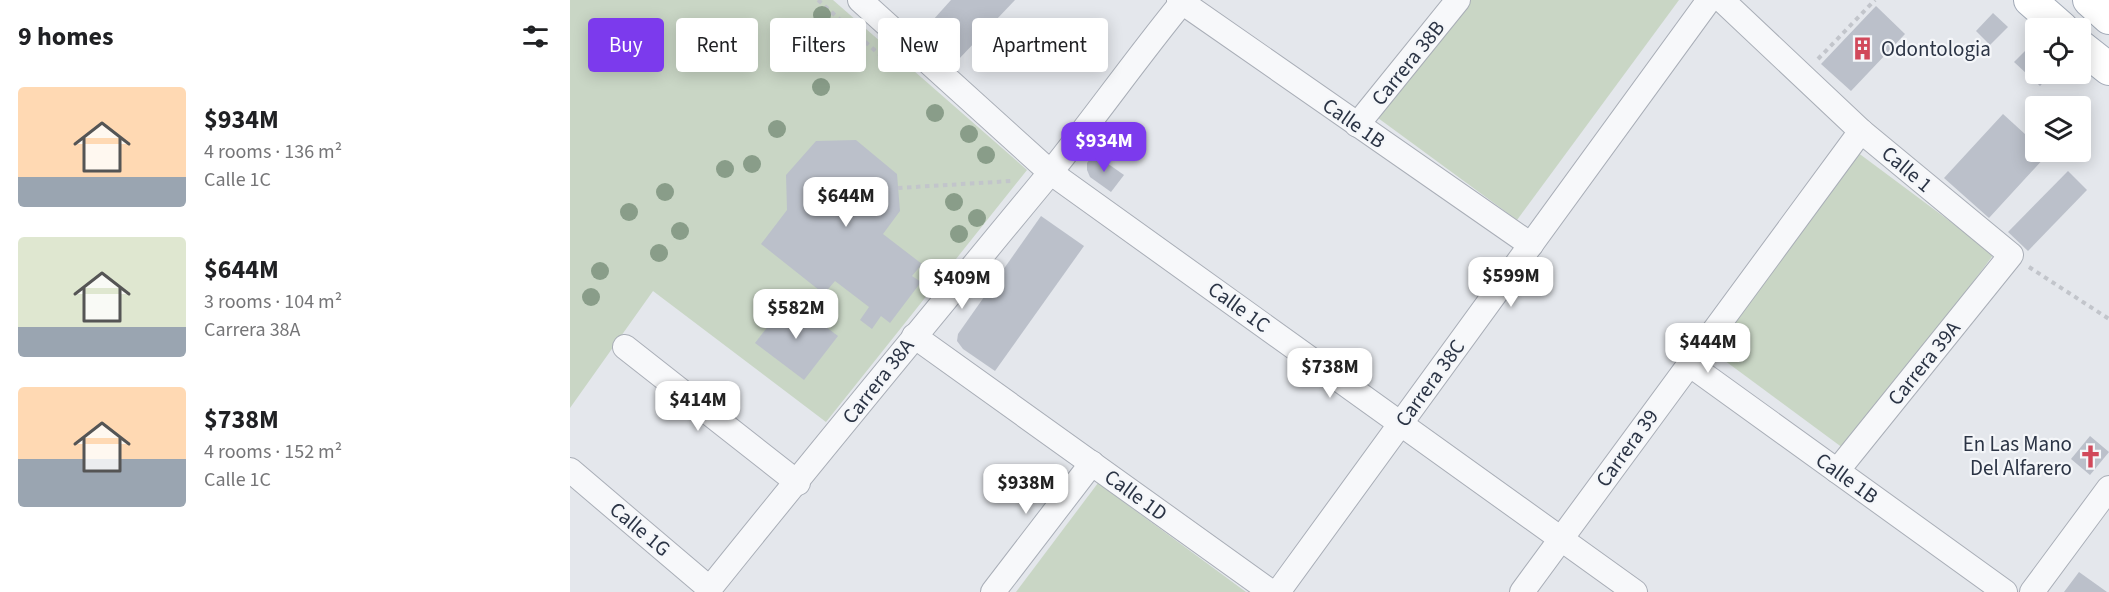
<!DOCTYPE html>
<meta charset="utf-8">
<style>
body{margin:0;font-family:"Source Sans 3",sans-serif;background:#f6f6f6;color:#202124;height:100vh;display:flex;flex-direction:column;font-size:22px;white-space:nowrap}
*{box-sizing:border-box;margin:0}
p{font-size:20px;color:#757577}
.icon{flex:none;width:33px;height:33px;fill:none;stroke:currentColor;stroke-width:2;stroke-linecap:round;stroke-linejoin:round}
.map{position:relative;flex:1;overflow:hidden}
.drawer{display:flex;flex-direction:column;background:#fff;width:570px}
.drawer>*{flex:none}
.banner{position:absolute;left:18px;top:18px;width:570px;height:54px;display:flex;gap:12px}
.controls{position:absolute;left:1455px;top:18px;display:grid;gap:12px}
.controls a{display:grid;place-items:center;width:66px;height:66px;border-radius:6px;background:#fff;box-shadow:0 3px 15px #0003;font-size:30px}
.price{position:absolute;translate:-50% -51px;padding:0 14px;border-radius:12px;background:#fff;color:#222;font-size:20px;line-height:39px;filter:drop-shadow(0 2px 3px #0008)}
.price::after{content:'';position:absolute;left:50%;top:36px;width:18px;height:14px;margin-left:-9px;background:inherit;clip-path:polygon(0 0,100% 0,50% 100%)}
.price.selected{background:#7c3aed;color:#fff}
ul{padding:0;list-style:none}
li{display:flex;align-items:center;gap:18px;height:150px;padding:0 18px}
li span{display:grid;place-items:center;flex:none;width:168px;height:120px;border-radius:6px;color:#555}
li>.icon{margin-inline-start:auto}
span .icon{width:72px;height:72px;fill:#fffc;stroke-width:1}
li b{font-size:26px}
h2{display:flex;justify-content:space-between;align-items:center;height:72px;padding:0 18px;font-size:26px}
.chip{padding:0 21px;border-radius:6px;background:#fff;box-shadow:0 3px 15px #0003;font-size:21px;line-height:54px}
.chip.selected{background:#7c3aed;color:#fff}
main{display:flex;flex:1;min-height:0}
.map>svg:first-child{display:block}
.green{fill:#c9d6c5}
.building{fill:#bbc0ca}
.lines{fill:none;stroke-linecap:round;stroke-linejoin:round}
.minor-casing{stroke:#a9aeb7;stroke-width:26}
.major-casing{stroke:#a3abb8;stroke-width:34}
.path{stroke:#c2c5cb;stroke-width:4;stroke-dasharray:4.5 4.5;stroke-linecap:butt}
.minor{stroke:#f7f8fa;stroke-width:24}
.major{stroke:#fff;stroke-width:32}
.tree{fill:#899d89}
.labels{text-anchor:middle;dominant-baseline:central;stroke-width:4.5;stroke-linejoin:round;paint-order:stroke}
.poi-label{font-size:21px;fill:#2b3445;stroke:#f4f6f9;text-anchor:start}
.street-label{font-size:21px;fill:#2b3445;stroke:#f4f6f9}
</style>
<main>
<section class="drawer">
<h2>9 homes<svg class="icon" aria-label="filters" viewBox="0 0 24 24"><path d="M4 7h16M4 17h16"/><circle cx="9" cy="7" r="2"/><circle cx="15" cy="17" r="2"/></svg></h2>
<ul>
<li><span style="background:linear-gradient(#ffd9b3 75%,#9aa5b1 0)"><svg class="icon" aria-label="home" viewBox="0 0 24 24"><path d="M3 11l9-7 9 7M6 9v11h12V9"/></svg></span><div><b>$934M</b><p>4 rooms · 136 m²</p><p>Calle 1C</p></div></li>
<li><span style="background:linear-gradient(#dfe7d0 75%,#9aa5b1 0)"><svg class="icon" aria-label="home" viewBox="0 0 24 24"><path d="M3 11l9-7 9 7M6 9v11h12V9"/></svg></span><div><b>$644M</b><p>3 rooms · 104 m²</p><p>Carrera 38A</p></div></li>
<li><span style="background:linear-gradient(#ffd9b3 60%,#9aa5b1 0)"><svg class="icon" aria-label="home" viewBox="0 0 24 24"><path d="M3 11l9-7 9 7M6 9v11h12V9"/></svg></span><div><b>$738M</b><p>4 rooms · 152 m²</p><p>Calle 1C</p></div></li>
</ul>
</section>
<div class="map">
<svg width="1539" height="592" viewBox="0 0 1539 592">
<rect width="100%" height="100%" fill="#e4e7ec"/>
<g class="green">
<polygon points="0,0 263,0 457,170 256,422 83,291 0,408"/>
<polygon points="901,0 1109,0 947,220 808,118"/>
<polygon points="1287,152 1424,254 1277,451 1139,349"/>
<polygon points="528,483 676,592 446,592"/>
</g>
<g class="building">
<polygon points="381,0 445,0 387,61 354,30"/>
<polygon points="1306,6 1335,34 1281,91 1251,64"/>
<polygon points="1423,13 1438,27 1420,45 1406,31"/>
<polygon points="1460,46 1466,51 1466,74 1481,74 1470,86 1444,62"/>
<polygon points="1433,114 1466,144 1466,152 1473,152 1477,155 1419,218 1374,178"/>
<polygon points="286,140 327,174 330,211 313,234 352,264 342,276 351,282 320,323 311,316 302,329 290,320 299,307 265,281 254,294 191,244 217,210 216,175 246,141"/>
<polygon points="524,154 554,175 541,192 520,177 517,170 517,163"/>
<polygon points="1498,171 1517,190 1458,251 1438,232"/>
<polygon points="471,216 514,246 425,371 393,349 387,341 388,334"/>
<polygon points="219,299 268,336 234,380 185,343"/>
<polygon points="1520,436 1539,452 1520,475 1501,459"/>
<polygon points="1509,572 1537,592 1494,592"/>
</g>
<g class="lines">
<defs>
<g id="minor">
<polyline points="290,0 480,172 1065,592"/>
<polyline points="609,0 961,245"/>
<polyline points="1152,0 1291,131 1441,255 1267,471"/>
<polyline points="787,125 888,0"/>
<polyline points="344,336 701,592"/>
<polyline points="55,347 228,483"/>
<polyline points="1119,364 1435,592"/>
<polyline points="0,470 140,589"/>
<path d="M137 592C250 451 365 312 480 173 526 116 568 56 614 0"/>
<polyline points="423,592 522,463"/>
<polyline points="708,592 1139,0"/>
<polyline points="952,592 1291,131"/>
<polyline points="1462,592 1539,488"/>
</g>
<g id="major">
<polyline points="1460,0 1492,28"/>
<polyline points="1519,0 1539,18"/>
<polyline points="1510,46 1539,69"/>
</g>
</defs>
<use href="#minor" class="minor-casing"/>
<use href="#major" class="major-casing"/>
<g class="path">
<polyline points="248,0 328,71"/>
<polyline points="1248,59 1305,0"/>
<polyline points="328,188 441,181"/>
<polyline points="1459,267 1539,319"/>
</g>
<use href="#minor" class="minor"/>
<use href="#major" class="major"/>
</g>
<g class="tree">
<circle cx="252" cy="15" r="9"/>
<circle cx="254" cy="39" r="9"/>
<circle cx="251" cy="60" r="9"/>
<circle cx="251" cy="87" r="9"/>
<circle cx="365" cy="113" r="9"/>
<circle cx="207" cy="129" r="9"/>
<circle cx="399" cy="134" r="9"/>
<circle cx="416" cy="155" r="9"/>
<circle cx="182" cy="164" r="9"/>
<circle cx="155" cy="169" r="9"/>
<circle cx="95" cy="192" r="9"/>
<circle cx="384" cy="202" r="9"/>
<circle cx="59" cy="212" r="9"/>
<circle cx="407" cy="218" r="9"/>
<circle cx="110" cy="231" r="9"/>
<circle cx="389" cy="234" r="9"/>
<circle cx="89" cy="253" r="9"/>
<circle cx="30" cy="271" r="9"/>
<circle cx="21" cy="297" r="9"/>
</g>
<defs>
<symbol id="building-bare" viewBox="-9 -9 18 18"><path d="M-4-6H4V6H1V3H-1V6H-4ZM-2.5-4.3h1.7v1.8h-1.7ZM.8-4.3h1.7v1.8H.8ZM-2.5-1h1.7V.8h-1.7ZM.8-1h1.7V.8H.8Z" fill="#d1495b" stroke="#f4f6f9" stroke-width="2.5" paint-order="stroke"/></symbol>
<symbol id="church-bare" viewBox="-9 -9 18 18"><path d="M-1.2-6h2.4v3.5h3.3v2.4h-3.3V6h-2.4V-.1h-3.3v-2.4h3.3Z" fill="#d1495b" stroke="#f4f6f9" stroke-width="2.5" paint-order="stroke"/></symbol>
</defs>
<g fill-rule="evenodd">
<use href="#building-bare" x="1276" y="32" width="33" height="33"/>
<use href="#church-bare" x="1504" y="440" width="33" height="33"/>
</g>
<g class="labels">
<g class="poi-label">
<text x="1311" y="49">Odontologia</text>
<text x="1502" y="444" text-anchor="end">En Las Mano<tspan x="1502" dy="24">Del Alfarero</tspan></text>
</g>
<g class="street-label">
<text transform="translate(838 63) rotate(-51)">Carrera 38B</text>
<text transform="translate(784 123) rotate(35)">Calle 1B</text>
<text transform="translate(1337 169) rotate(40)">Calle 1</text>
<text transform="translate(669 307) rotate(36)">Calle 1C</text>
<text transform="translate(1354 363) rotate(-51)">Carrera 39A</text>
<text transform="translate(308 381) rotate(-52)">Carrera 38A</text>
<text transform="translate(860 383) rotate(-54)">Carrera 38C</text>
<text transform="translate(1057 448) rotate(-54)">Carrera 39</text>
<text transform="translate(1277 478) rotate(36)">Calle 1B</text>
<text transform="translate(566 495) rotate(36)">Calle 1D</text>
<text transform="translate(70 529) rotate(40)">Calle 1G</text>
</g>
</g>
</svg>
<div class="controls">
<a><svg class="icon" aria-label="locate" viewBox="0 0 24 24"><circle cx="12" cy="12" r="6"/><path d="M12 2v4M12 18v4M2 12h4M18 12h4"/></svg></a>
<a><svg class="icon" aria-label="layers" viewBox="0 0 24 24"><path d="M12 4l9 5-9 5-9-5zM3 14l9 5 9-5"/></svg></a>
</div>
<b class="price selected" style="left:534px;top:173px">$934M</b>
<b class="price" style="left:276px;top:228px">$644M</b>
<b class="price" style="left:941px;top:308px">$599M</b>
<b class="price" style="left:392px;top:310px">$409M</b>
<b class="price" style="left:226px;top:340px">$582M</b>
<b class="price" style="left:1138px;top:374px">$444M</b>
<b class="price" style="left:760px;top:399px">$738M</b>
<b class="price" style="left:128px;top:432px">$414M</b>
<b class="price" style="left:456px;top:515px">$938M</b>
<div class="banner">
<a class="chip selected">Buy</a>
<a class="chip">Rent</a>
<a class="chip">Filters</a>
<a class="chip">New</a>
<a class="chip">Apartment</a>
</div>
</div>
</main>
